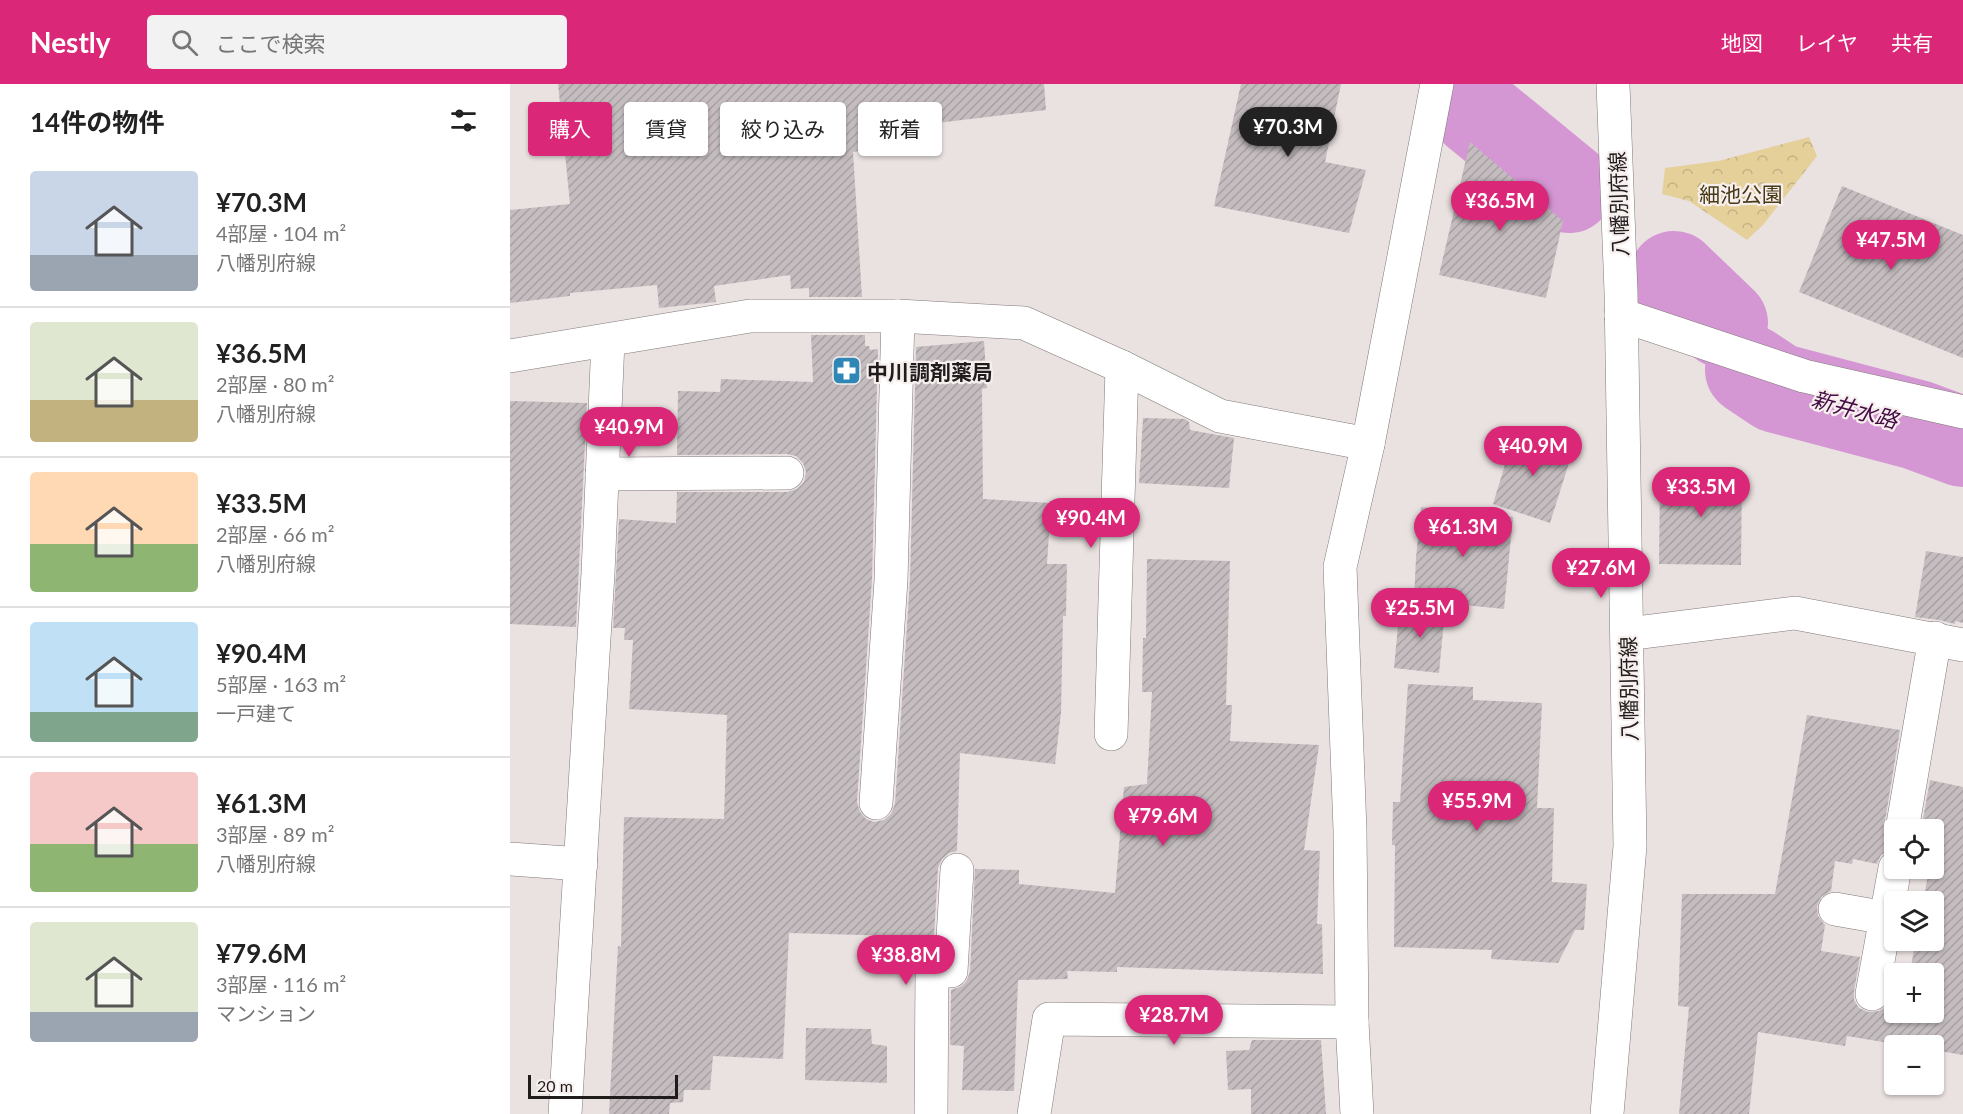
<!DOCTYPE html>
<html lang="ja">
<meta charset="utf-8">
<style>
body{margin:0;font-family:Lato,"Noto Sans JP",sans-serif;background:#f2f2f2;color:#222;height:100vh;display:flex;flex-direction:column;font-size:22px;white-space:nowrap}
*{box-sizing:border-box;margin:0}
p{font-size:20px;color:#767676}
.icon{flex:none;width:33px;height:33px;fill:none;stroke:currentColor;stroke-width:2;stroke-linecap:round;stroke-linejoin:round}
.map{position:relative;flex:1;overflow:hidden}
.panel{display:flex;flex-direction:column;background:#fff;width:510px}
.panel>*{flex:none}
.banner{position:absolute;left:18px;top:18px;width:570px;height:54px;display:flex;gap:12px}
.buttons{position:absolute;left:1374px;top:735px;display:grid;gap:12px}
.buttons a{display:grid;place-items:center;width:60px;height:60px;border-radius:6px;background:#fff;box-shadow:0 2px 4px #0004;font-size:30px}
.scale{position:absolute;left:18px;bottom:15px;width:150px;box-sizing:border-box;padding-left:6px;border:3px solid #1f1c1b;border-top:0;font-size:16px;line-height:21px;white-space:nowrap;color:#1f1c1b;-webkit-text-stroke:4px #f7efee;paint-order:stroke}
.price{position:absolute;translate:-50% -51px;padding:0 14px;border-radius:21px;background:#db2777;color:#fff;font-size:20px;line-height:39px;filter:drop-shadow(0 2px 3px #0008)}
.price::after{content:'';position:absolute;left:50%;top:36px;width:18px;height:14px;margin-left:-9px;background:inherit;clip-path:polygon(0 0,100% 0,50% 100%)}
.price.on{background:#222;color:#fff}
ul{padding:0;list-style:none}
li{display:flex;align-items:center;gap:18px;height:150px;padding:0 30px}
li+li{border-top:2px solid #e0e0e0}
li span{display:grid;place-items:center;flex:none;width:168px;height:120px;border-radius:6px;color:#555}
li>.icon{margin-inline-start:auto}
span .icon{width:72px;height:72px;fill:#fffc;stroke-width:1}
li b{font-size:26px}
h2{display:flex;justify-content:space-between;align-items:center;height:72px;padding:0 30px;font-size:26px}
.tag{padding:0 21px;border-radius:6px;background:#fff;box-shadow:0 2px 4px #0004;font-size:21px;line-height:54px}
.tag.on{background:#db2777;color:#fff}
header{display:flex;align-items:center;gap:36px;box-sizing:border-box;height:84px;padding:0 30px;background:#db2777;color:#fff}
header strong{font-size:28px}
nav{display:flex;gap:33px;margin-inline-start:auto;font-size:21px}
.search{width:420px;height:54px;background:#f2f2f2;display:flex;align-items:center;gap:15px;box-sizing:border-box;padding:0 21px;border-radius:6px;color:#767676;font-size:22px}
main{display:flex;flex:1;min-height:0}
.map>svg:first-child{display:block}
.park{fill:url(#park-crowns)}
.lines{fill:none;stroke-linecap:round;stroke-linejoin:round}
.river{stroke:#d596d4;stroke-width:90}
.building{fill:url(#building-hatch)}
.minor-casing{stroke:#807978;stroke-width:34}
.secondary-casing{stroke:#807978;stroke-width:34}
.minor{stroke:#fff;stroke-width:33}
.secondary{stroke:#fff;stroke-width:33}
.labels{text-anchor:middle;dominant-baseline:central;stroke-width:4.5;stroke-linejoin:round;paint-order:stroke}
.park-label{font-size:21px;fill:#463914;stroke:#f7efee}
.street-label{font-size:21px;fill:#1f1c1b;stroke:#f7efee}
.poi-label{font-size:21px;font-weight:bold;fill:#1f1c1b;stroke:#f7efee;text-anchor:start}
.water-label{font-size:22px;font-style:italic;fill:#440b45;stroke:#f7efee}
</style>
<header>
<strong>Nestly</strong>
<div class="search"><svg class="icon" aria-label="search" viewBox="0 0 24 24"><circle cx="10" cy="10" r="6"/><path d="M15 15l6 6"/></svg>ここで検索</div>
<nav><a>地図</a><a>レイヤ</a><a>共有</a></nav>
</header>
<main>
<section class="panel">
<h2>14件の物件<svg class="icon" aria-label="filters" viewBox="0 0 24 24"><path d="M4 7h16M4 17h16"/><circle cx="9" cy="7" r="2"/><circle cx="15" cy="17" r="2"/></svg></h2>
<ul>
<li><span style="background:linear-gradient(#c9d6e8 70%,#9aa5b1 0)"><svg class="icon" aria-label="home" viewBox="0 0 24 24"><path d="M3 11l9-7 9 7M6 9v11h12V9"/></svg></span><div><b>¥70.3M</b><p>4部屋 · 104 m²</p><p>八幡別府線</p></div></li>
<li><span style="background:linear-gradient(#dfe7d0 65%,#c2b280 0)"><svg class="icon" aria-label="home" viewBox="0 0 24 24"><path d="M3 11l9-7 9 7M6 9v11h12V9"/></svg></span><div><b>¥36.5M</b><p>2部屋 · 80 m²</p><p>八幡別府線</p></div></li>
<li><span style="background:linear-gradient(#ffd9b3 60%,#8fb573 0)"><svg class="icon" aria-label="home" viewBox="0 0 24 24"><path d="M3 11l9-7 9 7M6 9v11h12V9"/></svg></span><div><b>¥33.5M</b><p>2部屋 · 66 m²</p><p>八幡別府線</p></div></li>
<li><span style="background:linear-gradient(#bfe0f5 75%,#7fa58c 0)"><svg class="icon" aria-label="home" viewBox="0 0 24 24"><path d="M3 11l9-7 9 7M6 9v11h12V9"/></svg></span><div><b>¥90.4M</b><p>5部屋 · 163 m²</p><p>一戸建て</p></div></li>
<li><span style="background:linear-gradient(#f6c9c9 60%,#8fb573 0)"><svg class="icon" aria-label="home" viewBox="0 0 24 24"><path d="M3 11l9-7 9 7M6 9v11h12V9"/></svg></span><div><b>¥61.3M</b><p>3部屋 · 89 m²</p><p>八幡別府線</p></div></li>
<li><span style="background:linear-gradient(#dfe7d0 75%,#9aa5b1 0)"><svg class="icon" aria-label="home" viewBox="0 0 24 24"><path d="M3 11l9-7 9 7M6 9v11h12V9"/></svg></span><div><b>¥79.6M</b><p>3部屋 · 116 m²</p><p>マンション</p></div></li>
</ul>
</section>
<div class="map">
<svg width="1453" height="1030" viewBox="0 0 1453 1030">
<defs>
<pattern id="park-crowns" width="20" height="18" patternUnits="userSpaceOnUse" patternTransform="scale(1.5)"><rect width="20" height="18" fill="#e5d09a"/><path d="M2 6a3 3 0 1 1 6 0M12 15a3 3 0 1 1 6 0" fill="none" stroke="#c4b284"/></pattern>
<pattern id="building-hatch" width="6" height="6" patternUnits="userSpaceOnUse" patternTransform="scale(1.5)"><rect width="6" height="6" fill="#c4bcbf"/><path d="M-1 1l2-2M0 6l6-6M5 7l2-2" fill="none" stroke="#a8a1a4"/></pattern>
</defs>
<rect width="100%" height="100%" fill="#eae2e1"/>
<polygon class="park" points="1299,53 1307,72 1253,141 1237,156 1179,117 1152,110 1155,84 1208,77"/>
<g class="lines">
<g class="river">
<polyline points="966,28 1059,104"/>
<polyline points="1164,192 1213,239"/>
<polyline points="1240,286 1267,304 1407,341 1453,358"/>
</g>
</g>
<g class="building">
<polygon points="48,0 534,0 536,26 361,47 364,65 343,68 352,213 299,213 299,204 281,205 280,191 204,202 206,218 149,224 147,201 60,209 60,212 0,219 0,126 60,120"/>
<polygon points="731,0 831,0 815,78 856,86 839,149 704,122"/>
<polygon points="960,58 1053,137 1036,214 929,191"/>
<polygon points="1332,102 1453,151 1453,274 1289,208"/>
<polygon points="301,251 355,251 355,262 359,262 360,266 368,265 362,495 347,718 350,728 356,735 364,738 374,736 381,730 385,720 400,496 406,263 474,257 477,304 472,305 473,415 541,419 537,480 557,480 556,532 553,532 551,629 545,680 450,669 447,767 439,769 432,775 428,784 424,853 279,849 273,975 203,972 200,1006 174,1006 173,1018 160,1019 159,1030 99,1030 108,862 111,863 114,733 214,735 217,631 119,625 123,556 114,556 115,544 103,544 109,435 166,439 167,408 277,408 287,405 294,398 296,388 293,379 286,372 277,370 167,371 168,307 210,308 211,295 303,298"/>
<polygon points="0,317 77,319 66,543 0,540"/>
<polygon points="633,334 675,335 679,338 680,346 724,354 719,404 629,399"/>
<polygon points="1005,348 1063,366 1040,439 983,420"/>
<polygon points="1150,388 1232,388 1231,481 1149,480"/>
<polygon points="911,423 1003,433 994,525 904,516 906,474"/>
<polygon points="1416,467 1453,473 1453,539 1445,537 1445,540 1429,536 1405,533"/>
<polygon points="637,475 720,477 716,621 722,621 720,657 809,661 794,766 810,767 807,840 812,840 813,890 607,883 607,888 557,887 558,895 508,896 504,1007 452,1006 454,962 440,961 441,906 450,903 456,898 460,888 465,785 509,786 509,800 605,809 614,703 637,700 642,608 632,608 633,554 636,554"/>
<polygon points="890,521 935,526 929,589 884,584"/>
<polygon points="898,600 963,603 963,616 1032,619 1027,724 1044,724 1042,798 1077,800 1074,846 1065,846 1048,879 981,875 982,866 884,863 885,761 882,761 883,718 890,718"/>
<polygon points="1297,631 1390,646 1374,743 1375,753 1380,760 1384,763 1384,766 1378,767 1371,771 1367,780 1343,775 1342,780 1325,777 1321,807 1311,813 1307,822 1308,832 1315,841 1311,867 1350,873 1344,907 1344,916 1349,924 1358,928 1369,927 1377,922 1380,913 1384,891 1384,928 1424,928 1424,890 1385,890 1387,879 1401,882 1406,856 1424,856 1424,818 1413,818 1418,791 1403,787 1403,784 1424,784 1424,746 1411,746 1420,696 1453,703 1453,971 1424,966 1424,962 1397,962 1337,952 1335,962 1248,948 1239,1030 1169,1030 1179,923 1168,922 1172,810 1265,810"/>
<polygon points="296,944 361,945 362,960 377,962 377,999 295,996"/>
<polygon points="742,956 811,956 816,1030 741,1030 741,1005 718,1006 716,967 739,966"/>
</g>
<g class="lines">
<defs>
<g id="minor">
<polyline points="1111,231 1294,292 1453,328"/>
<polyline points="0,272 240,232 388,232 514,239 612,283 710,332 858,360"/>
<polyline points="92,390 277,389"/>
<polyline points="1117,550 1285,529 1453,561"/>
<polyline points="601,650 612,283"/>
<polyline points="366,719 381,496 388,232"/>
<polyline points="1392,746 1425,554"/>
<polyline points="0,775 71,780"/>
<polyline points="1325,825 1376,834"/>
<polyline points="1362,910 1385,784"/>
<polyline points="55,1030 88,489 98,257"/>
<polyline points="421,1030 422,886 441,887 447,786"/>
<polyline points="524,1030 539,935 842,938"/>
<polyline points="847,1030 842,938 840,746 830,483 858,360 927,0"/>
</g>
<polyline id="secondary" points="1097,1030 1120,762 1111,208 1103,0"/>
</defs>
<use href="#minor" class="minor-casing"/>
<use href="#secondary" class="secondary-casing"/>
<use href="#minor" class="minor"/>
<use href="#secondary" class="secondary"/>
</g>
<defs>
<symbol id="pharmacy-square" viewBox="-11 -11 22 22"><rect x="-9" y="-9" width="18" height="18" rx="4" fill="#2e87b5" stroke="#f7efee"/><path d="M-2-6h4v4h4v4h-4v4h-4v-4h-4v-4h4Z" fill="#fff"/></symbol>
</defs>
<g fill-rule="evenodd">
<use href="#pharmacy-square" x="320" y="270" width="33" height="33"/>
</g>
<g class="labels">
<g class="park-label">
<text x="1231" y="109">細池公園</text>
</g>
<g class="street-label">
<text transform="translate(1108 120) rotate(-92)">八幡別府線</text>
<text transform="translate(1118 605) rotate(-91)">八幡別府線</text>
</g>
<g class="poi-label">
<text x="357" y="287">中川調剤薬局</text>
</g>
<g class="water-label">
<text transform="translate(1345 325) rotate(15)">新井水路</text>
</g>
</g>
</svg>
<div class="buttons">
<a><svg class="icon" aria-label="locate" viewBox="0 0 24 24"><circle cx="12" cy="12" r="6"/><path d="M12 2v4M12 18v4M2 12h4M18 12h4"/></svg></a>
<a><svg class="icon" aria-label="layers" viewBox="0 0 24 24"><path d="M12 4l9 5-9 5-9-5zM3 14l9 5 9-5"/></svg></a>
<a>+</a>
<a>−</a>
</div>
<div class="scale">20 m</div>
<b class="price on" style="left:778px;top:74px">¥70.3M</b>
<b class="price" style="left:990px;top:148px">¥36.5M</b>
<b class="price" style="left:1381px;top:187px">¥47.5M</b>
<b class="price" style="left:119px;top:374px">¥40.9M</b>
<b class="price" style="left:1023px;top:393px">¥40.9M</b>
<b class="price" style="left:1191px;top:434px">¥33.5M</b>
<b class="price" style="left:581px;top:465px">¥90.4M</b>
<b class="price" style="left:953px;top:474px">¥61.3M</b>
<b class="price" style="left:1091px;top:515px">¥27.6M</b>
<b class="price" style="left:910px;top:555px">¥25.5M</b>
<b class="price" style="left:967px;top:748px">¥55.9M</b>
<b class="price" style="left:653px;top:763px">¥79.6M</b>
<b class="price" style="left:396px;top:902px">¥38.8M</b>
<b class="price" style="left:664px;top:962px">¥28.7M</b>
<div class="banner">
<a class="tag on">購入</a>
<a class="tag">賃貸</a>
<a class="tag">絞り込み</a>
<a class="tag">新着</a>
</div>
</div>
</main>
